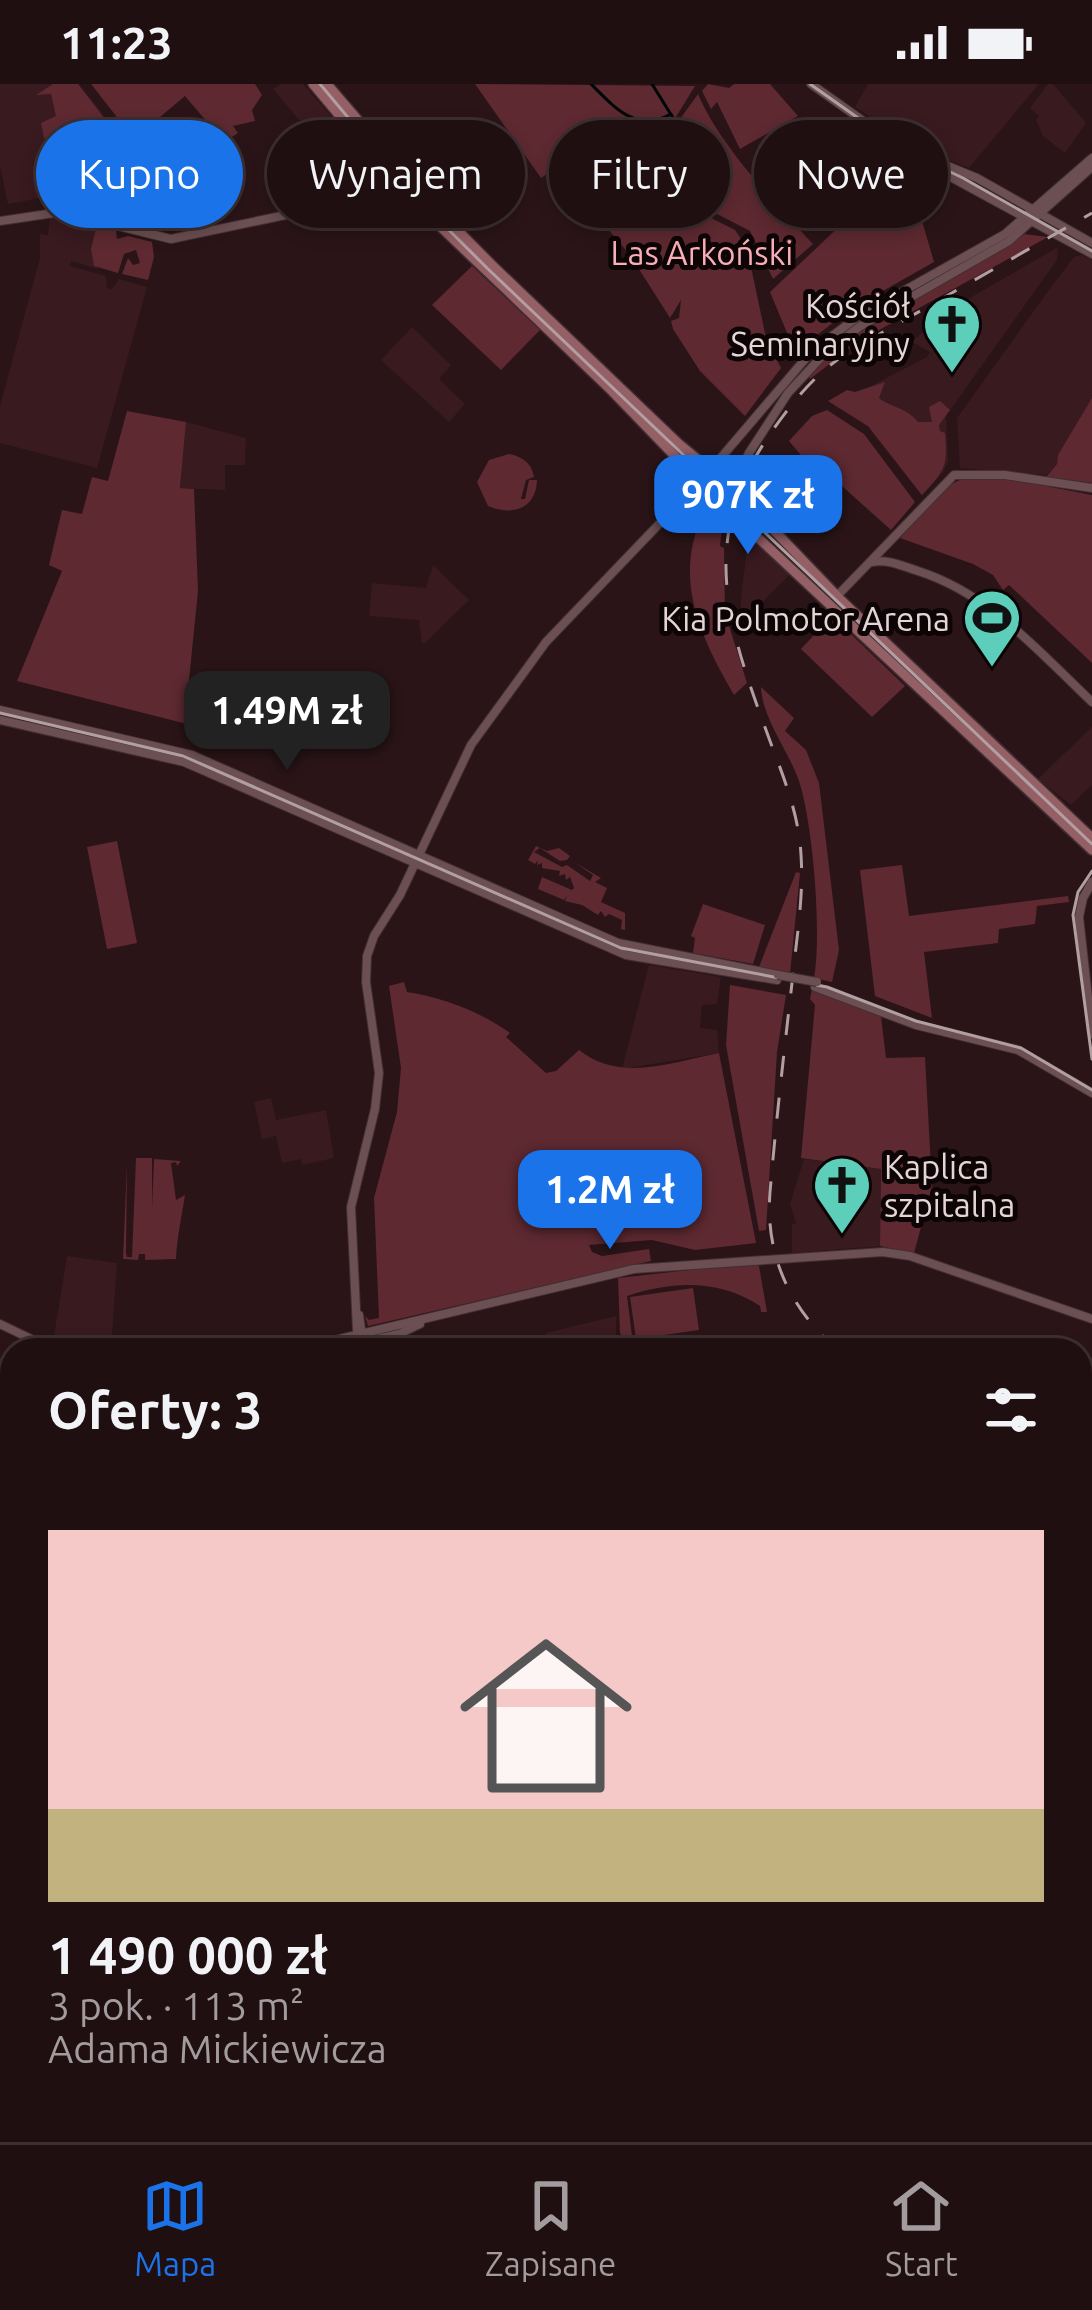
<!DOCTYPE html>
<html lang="pl">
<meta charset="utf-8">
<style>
body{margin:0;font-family:Ubuntu,sans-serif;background:#28181a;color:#f1f3f6;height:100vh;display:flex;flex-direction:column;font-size:45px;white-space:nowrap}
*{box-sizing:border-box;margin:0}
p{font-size:39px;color:#a29c9f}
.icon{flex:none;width:66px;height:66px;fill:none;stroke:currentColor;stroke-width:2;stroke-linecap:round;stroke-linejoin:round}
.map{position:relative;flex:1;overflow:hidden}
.drawer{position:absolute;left:0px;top:1254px;width:1092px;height:804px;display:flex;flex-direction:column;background:#200f11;border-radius:36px 36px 0 0;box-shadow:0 6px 18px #0003,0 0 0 3px #3d2f31}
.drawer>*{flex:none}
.guide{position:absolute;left:36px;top:36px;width:1020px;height:108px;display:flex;gap:24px}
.price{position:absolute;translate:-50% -102px;padding:0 27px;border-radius:24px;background:#1a73e8;color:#fff;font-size:39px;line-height:78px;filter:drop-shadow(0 3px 6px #0008)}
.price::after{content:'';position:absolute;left:50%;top:72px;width:36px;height:27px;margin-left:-18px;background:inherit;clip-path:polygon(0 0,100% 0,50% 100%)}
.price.on{background:#222;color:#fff}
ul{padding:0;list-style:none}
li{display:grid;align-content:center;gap:24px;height:636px;padding:0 48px}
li+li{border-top:3px solid #3d2f31}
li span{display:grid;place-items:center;height:372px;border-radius:0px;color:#555}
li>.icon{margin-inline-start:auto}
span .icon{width:216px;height:216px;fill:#fffc;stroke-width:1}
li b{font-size:51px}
h2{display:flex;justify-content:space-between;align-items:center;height:144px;padding:0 48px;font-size:51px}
.chip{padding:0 42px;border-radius:54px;background:#200f11;box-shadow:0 6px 18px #0003,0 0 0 3px #3d2f31;font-size:42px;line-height:108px}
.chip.on{background:#1a73e8;color:#fff}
.status{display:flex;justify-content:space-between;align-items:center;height:84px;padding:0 60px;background:#200f11;direction:ltr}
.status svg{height:33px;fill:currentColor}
.dock{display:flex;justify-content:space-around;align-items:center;height:168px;border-top:3px solid #3d2f31;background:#200f11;font-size:33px;color:#a29c9f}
.dock a{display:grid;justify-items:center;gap:6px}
.dock .on{color:#1a73e8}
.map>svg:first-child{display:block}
.built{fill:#381a1f}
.green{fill:#5e2931}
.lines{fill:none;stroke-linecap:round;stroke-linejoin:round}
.stream{stroke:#000806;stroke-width:3}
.tertiary-casing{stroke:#413032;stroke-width:10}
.secondary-casing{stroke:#413032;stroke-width:12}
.primary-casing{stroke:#413032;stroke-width:14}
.tertiary{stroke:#6b4f52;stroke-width:8}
.secondary{stroke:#955f66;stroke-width:9}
.primary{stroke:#bf6f7a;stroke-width:10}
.tram{stroke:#b19fa1;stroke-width:3}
.rail{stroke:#b19fa1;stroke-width:3;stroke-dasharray:21 21;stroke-linecap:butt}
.tertiary-bridge-casing{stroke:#413032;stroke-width:10;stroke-linecap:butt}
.secondary-bridge-casing{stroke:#413032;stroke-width:12;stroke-linecap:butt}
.tertiary-bridge{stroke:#6b4f52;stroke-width:8}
.secondary-bridge{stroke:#955f66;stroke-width:9}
.labels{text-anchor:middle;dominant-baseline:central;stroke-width:10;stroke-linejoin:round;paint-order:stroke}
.park-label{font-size:33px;fill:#f9adb6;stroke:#0c0405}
.poi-label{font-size:33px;fill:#e6d5d6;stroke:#0c0405;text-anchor:end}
</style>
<div class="status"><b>11:23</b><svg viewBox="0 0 49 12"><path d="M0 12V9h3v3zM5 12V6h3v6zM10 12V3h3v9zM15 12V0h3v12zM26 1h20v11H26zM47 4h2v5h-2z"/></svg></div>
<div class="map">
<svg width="1092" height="2058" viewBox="0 0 1092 2058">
<rect width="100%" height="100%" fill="#2a1417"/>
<g class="built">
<polygon points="0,0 79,0 123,56 94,84 95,90 70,93 63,104 45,113 8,120 0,82"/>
<polygon points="282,0 303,0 344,47 349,45 389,96 385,105 341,119 330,57 324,57 320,42 299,36 273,5"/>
<polygon points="868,0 1039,0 969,84 918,64 855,23"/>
<polygon points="1048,0 1053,0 1086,39 1065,69 1043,52 1036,36 1039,32 1030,24"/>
<polygon points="50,132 99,144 92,169 98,185 71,177 70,182 106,192 107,204 112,205 119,195 147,203 97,384 0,359 0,322 40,174 40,150 48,151"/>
<polygon points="1058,163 1057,176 946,332 948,377 943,388 922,412 868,343 834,321 927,273 930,268 912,258 917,253 956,222"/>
<polygon points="1081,171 1092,176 1092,314 1059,371 1057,380 1047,391 960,384 957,334 1051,203 1074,173"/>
<polygon points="412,243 451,281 439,295 465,320 449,338 381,276"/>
<polygon points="186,338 246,354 245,381 225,381 225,406 180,404"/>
<polygon points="749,446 793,487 740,541 741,516"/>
<polygon points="433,481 469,516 425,559 422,559 419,536 369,532 372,499 426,504"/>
<polygon points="1092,643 1092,701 1071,721 1038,695"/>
<polygon points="649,881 721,893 717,920 702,921 700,944 717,946 719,969 622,985"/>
<polygon points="271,1014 276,1036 326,1026 334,1074 302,1081 301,1075 282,1079 276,1052 262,1055 254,1018"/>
<polygon points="804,1075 881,1085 880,1162 792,1169 792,1140 796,1139 790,1120"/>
<polygon points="67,1172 117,1179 111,1266 53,1258"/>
<polygon points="616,1232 616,1255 600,1259 601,1266 549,1266 546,1249"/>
<polygon points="7,1633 12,1655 12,1797 0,1811 0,1634"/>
</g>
<g class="green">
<path d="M53 0H78C116 49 139 77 153 140L148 146 86 128 46 123 45 113 63 104 70 93 95 89 93 85 82 83 83 75 64 74 66 55 58 54V50L54 54H44L41 39 56 32 51 10 36 11Z"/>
<polygon points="91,0 255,0 262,11 252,26 255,37 233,42 238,49 224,58 185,12 134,55"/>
<polygon points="475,0 695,2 668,46 662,100 646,90 638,92 673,115 735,146 747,164 766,254 781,284 745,332 700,287 673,245 671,237 679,234 681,216 670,234 630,171 556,84 541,94"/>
<polygon points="708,0 729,4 734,0 770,0 798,32 740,65 717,18 711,25 702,7"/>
<path d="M698 10C720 62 775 119 813 160L773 195 750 147 667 104 670 49Z"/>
<polygon points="901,84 916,93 911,99 934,178 851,225 795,268 770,208"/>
<polygon points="97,141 116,147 117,155 128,152 152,158 154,173 148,196 122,190 128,174 133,181 140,179 136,166 124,170 118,189 94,182 91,165"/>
<path d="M1024 150 1048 153 861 256 810 295 807 291C869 229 953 201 1024 150Z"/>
<polygon points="472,182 540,246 501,286 432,221"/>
<path d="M885 298 879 314C892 324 906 323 918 338H932L929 323 940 317 950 326 939 341 940 347 945 349C948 383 945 386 922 411L868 342 828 317 847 306 855 308Z"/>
<polygon points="1092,314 1092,399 1046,393 1057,380 1058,371"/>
<polygon points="827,326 864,350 915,418 891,446 815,378 810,382 789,357 812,332"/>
<polygon points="127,327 186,338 180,404 194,405 198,507 189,596 217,603 207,645 17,597 62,487 49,481 62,426 82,430 92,393 108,397"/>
<path d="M509 370C525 373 532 381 534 393L526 396 521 415H525L529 396H537C536 426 511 432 488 422L477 398 489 376Z"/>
<polygon points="962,395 1009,395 1092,411 1092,579 1009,501 1003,506 993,491 973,480 900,454 947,402"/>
<path d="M699 411 702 420 723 436 720 462 724 464 725 529 747 599 734 611C700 552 672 494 704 428L689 415Z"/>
<polygon points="832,532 905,602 872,633 801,565"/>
<path d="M761 603 794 634 785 647 806 666 819 699 839 866 832 898 814 894C822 849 813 740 799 697 788 666 762 634 761 603Z"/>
<polygon points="117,757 137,859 107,865 87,763"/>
<polygon points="536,762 547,767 559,764 570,772 567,776 560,777 540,764 534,768 562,783 567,781 590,797 593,791 574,778 601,794 595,798 607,804 601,818 625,829 625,846 621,845 622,836 609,830 605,833 601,827 598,831 582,821 565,817 567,811 564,816 538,805 542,793 572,806 574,804 570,793 566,796 565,790 559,792 560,787 542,784 542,779 537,781 538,776 535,780 528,776"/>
<polygon points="902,781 909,832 1068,812 1069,818 1037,822 1035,840 999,845 998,859 924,868 932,934 875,912 860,786"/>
<polygon points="796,788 800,789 790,890 759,883"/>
<polygon points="703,820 765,841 753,880 693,869 695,854 691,852"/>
<path d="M404 898 407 908C444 914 479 927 510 949L506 953 546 989 556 987 579 966C620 999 673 978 719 969L756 1159 695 1166 652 1156 589 1161 592 1168 602 1172 649 1165 651 1177 368 1242 365 1232 369 1236 379 1234 374 1114 397 1028 401 984 389 902Z"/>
<polygon points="730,901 786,911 777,968 766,1146 759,1147 726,961"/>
<polygon points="812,905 881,932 886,974 925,973 932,1102 914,1169 880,1162 881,1085 801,1074 815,921 810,915"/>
<path d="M136 1074H152V1124L154 1075 181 1077 177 1082 176 1078 171 1079 176 1116 185 1111C182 1131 177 1153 176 1175L145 1176V1170H139L138 1176 123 1175 127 1079 126 1169 127 1173H132Z"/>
<path d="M752 1179 759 1182 767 1228H761L760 1222C719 1195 673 1197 627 1212L633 1260 643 1266H603L601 1260 625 1256 620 1249 618 1194Z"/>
<polygon points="693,1204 699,1246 636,1255 630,1213"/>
<polygon points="1080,2014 1080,2058 959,2058 958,2046 1080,2046"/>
<polygon points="67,2046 284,2046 381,2058 66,2058"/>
</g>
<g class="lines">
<g class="stream">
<path d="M591 0C615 24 636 49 671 30L673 34"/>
<polyline points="652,0 670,29"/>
<polyline points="678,46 698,94"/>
</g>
<defs>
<g id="tertiary">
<polyline points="811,0 914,73 1092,170"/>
<polyline points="909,66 977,94 1092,159"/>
<polyline points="392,105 409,95"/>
<polyline points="0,137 61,128 171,155 372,113 405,112"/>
<polyline points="724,424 749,369 788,309 826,268 859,243 1009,157 1092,83"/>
<path d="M872 478C888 475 902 482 918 487 990 510 1038 567 1092 618"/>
<polyline points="837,512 954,391 1005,391 1092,404"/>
<polyline points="0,626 192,671 618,859 778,891"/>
<polyline points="0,636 184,678 626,871 777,896"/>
<polyline points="1092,798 1083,814 1079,833 1092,950"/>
<polyline points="815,903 916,941 1018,966 1092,1009"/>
<polyline points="359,1231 364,1266"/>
<polyline points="0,1240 54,1266"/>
<polyline points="293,1266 634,1185 883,1168 910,1172 1092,1235"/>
<polyline points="329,1266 399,1250 420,1240"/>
<polyline points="358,1266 351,1123 375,1025 379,989 366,898 367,872 374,852 400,811 471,661 546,558 707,390 812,267 859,232 1005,150 1092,74"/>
<polyline points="0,1529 12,1530"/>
<polyline points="0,1542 12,1542"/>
<polyline points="1080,1577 1092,1578"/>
<polyline points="1080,1590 1092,1590"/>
<polyline points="1092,1815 1092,1836"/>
<polyline points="1080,1888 1090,1872 1086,1855 1092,1843"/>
<polyline points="1092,1893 1092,1898"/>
<polyline points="1080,1900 1091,1910 1084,2013 1087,2057"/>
</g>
<g id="secondary">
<polyline points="313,0 401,105 612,307 728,427"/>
<polyline points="327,0 418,106 492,181 679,360 735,406"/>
<polyline points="744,415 841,516 1092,754"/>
<polyline points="738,435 1092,766"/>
</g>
<g id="primary">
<polyline points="0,1998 12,1999"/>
<polyline points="1080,2005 1092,2003"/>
<polyline points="0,2009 12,2010"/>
<polyline points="326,2046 423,2058"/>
<polyline points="416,2046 472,2050 537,2046"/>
<polyline points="530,2058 667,2046"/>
</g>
</defs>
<use href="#tertiary" class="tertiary-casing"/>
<use href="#secondary" class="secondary-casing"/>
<use href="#primary" class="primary-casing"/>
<use href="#tertiary" class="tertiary"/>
<use href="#secondary" class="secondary"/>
<use href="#primary" class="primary"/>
<g class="tram">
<polyline points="320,0 408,105 488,185 1092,760"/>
<polyline points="810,0 902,65 963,94 1092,167"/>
<polyline points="0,629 183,672 621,864 827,903 916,937 1021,964 1092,1006"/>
<polyline points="1092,787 1078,808 1073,831 1092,975"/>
<polyline points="1080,1894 1092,1880"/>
<polyline points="0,2002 12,2003"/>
<polyline points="364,2046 472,2057 612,2046"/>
</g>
<g class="rail">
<path d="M837 1266C790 1224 765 1172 770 1108 776 1038 784 968 792 899 796 857 804 814 801 771 799 731 784 694 770 657 730 548 696 459 768 353 793 317 818 285 857 263L1092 129"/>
<polyline points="936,2046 937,2058"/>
</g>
<defs>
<polyline id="tertiary-bridge" points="778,891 817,898"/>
<g id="secondary-bridge">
<polyline points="735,406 744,415"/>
<polyline points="728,427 738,435"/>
</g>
</defs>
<use href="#tertiary-bridge" class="tertiary-bridge-casing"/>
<use href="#secondary-bridge" class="secondary-bridge-casing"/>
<use href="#tertiary-bridge" class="tertiary-bridge"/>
<use href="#secondary-bridge" class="secondary-bridge"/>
</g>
<defs>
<symbol id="church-pin" viewBox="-11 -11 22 30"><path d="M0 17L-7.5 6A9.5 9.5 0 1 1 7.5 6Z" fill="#5cceba" stroke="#0c0405"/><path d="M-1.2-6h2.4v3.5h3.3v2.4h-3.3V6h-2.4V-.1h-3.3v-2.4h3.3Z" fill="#111"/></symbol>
<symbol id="stadium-pin" viewBox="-11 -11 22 30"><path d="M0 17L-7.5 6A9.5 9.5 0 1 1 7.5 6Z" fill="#5cceba" stroke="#0c0405"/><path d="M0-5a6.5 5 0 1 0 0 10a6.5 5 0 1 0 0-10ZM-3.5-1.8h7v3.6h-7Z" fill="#111"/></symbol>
</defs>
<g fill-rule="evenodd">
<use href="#church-pin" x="919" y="207" width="66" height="90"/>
<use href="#stadium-pin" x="959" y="501" width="66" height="90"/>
<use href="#church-pin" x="809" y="1068" width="66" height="90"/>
</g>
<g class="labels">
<g class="park-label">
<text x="702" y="168">Las Arkoński</text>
</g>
<g class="poi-label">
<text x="910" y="221">Kościół<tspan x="910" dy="38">Seminaryjny</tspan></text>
<text x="950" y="534">Kia Polmotor Arena</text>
<text x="884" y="1082" text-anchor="start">Kaplica<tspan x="884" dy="38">szpitalna</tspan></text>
</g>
</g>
</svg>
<b class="price" style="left:748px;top:473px">907K zł</b>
<b class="price on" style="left:287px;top:689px">1.49M zł</b>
<b class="price" style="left:610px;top:1168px">1.2M zł</b>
<div class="guide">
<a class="chip on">Kupno</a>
<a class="chip">Wynajem</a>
<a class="chip">Filtry</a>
<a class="chip">Nowe</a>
</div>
<section class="drawer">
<h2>Oferty: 3<svg class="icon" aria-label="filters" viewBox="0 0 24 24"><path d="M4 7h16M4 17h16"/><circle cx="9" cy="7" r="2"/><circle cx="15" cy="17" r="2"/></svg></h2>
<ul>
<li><span style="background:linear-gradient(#f6c9c9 75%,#c2b280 0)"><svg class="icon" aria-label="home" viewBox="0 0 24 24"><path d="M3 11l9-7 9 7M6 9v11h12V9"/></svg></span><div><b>1 490 000 zł</b><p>3 pok. · 113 m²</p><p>Adama Mickiewicza</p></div></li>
</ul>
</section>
</div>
<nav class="dock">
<a class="on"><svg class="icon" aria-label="map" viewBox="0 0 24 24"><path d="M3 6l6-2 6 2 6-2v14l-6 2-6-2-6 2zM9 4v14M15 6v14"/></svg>Mapa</a>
<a><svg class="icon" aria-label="saved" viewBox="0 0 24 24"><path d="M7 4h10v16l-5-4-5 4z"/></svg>Zapisane</a>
<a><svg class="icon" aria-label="home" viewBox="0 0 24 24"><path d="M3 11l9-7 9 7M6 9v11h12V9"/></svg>Start</a>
</nav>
